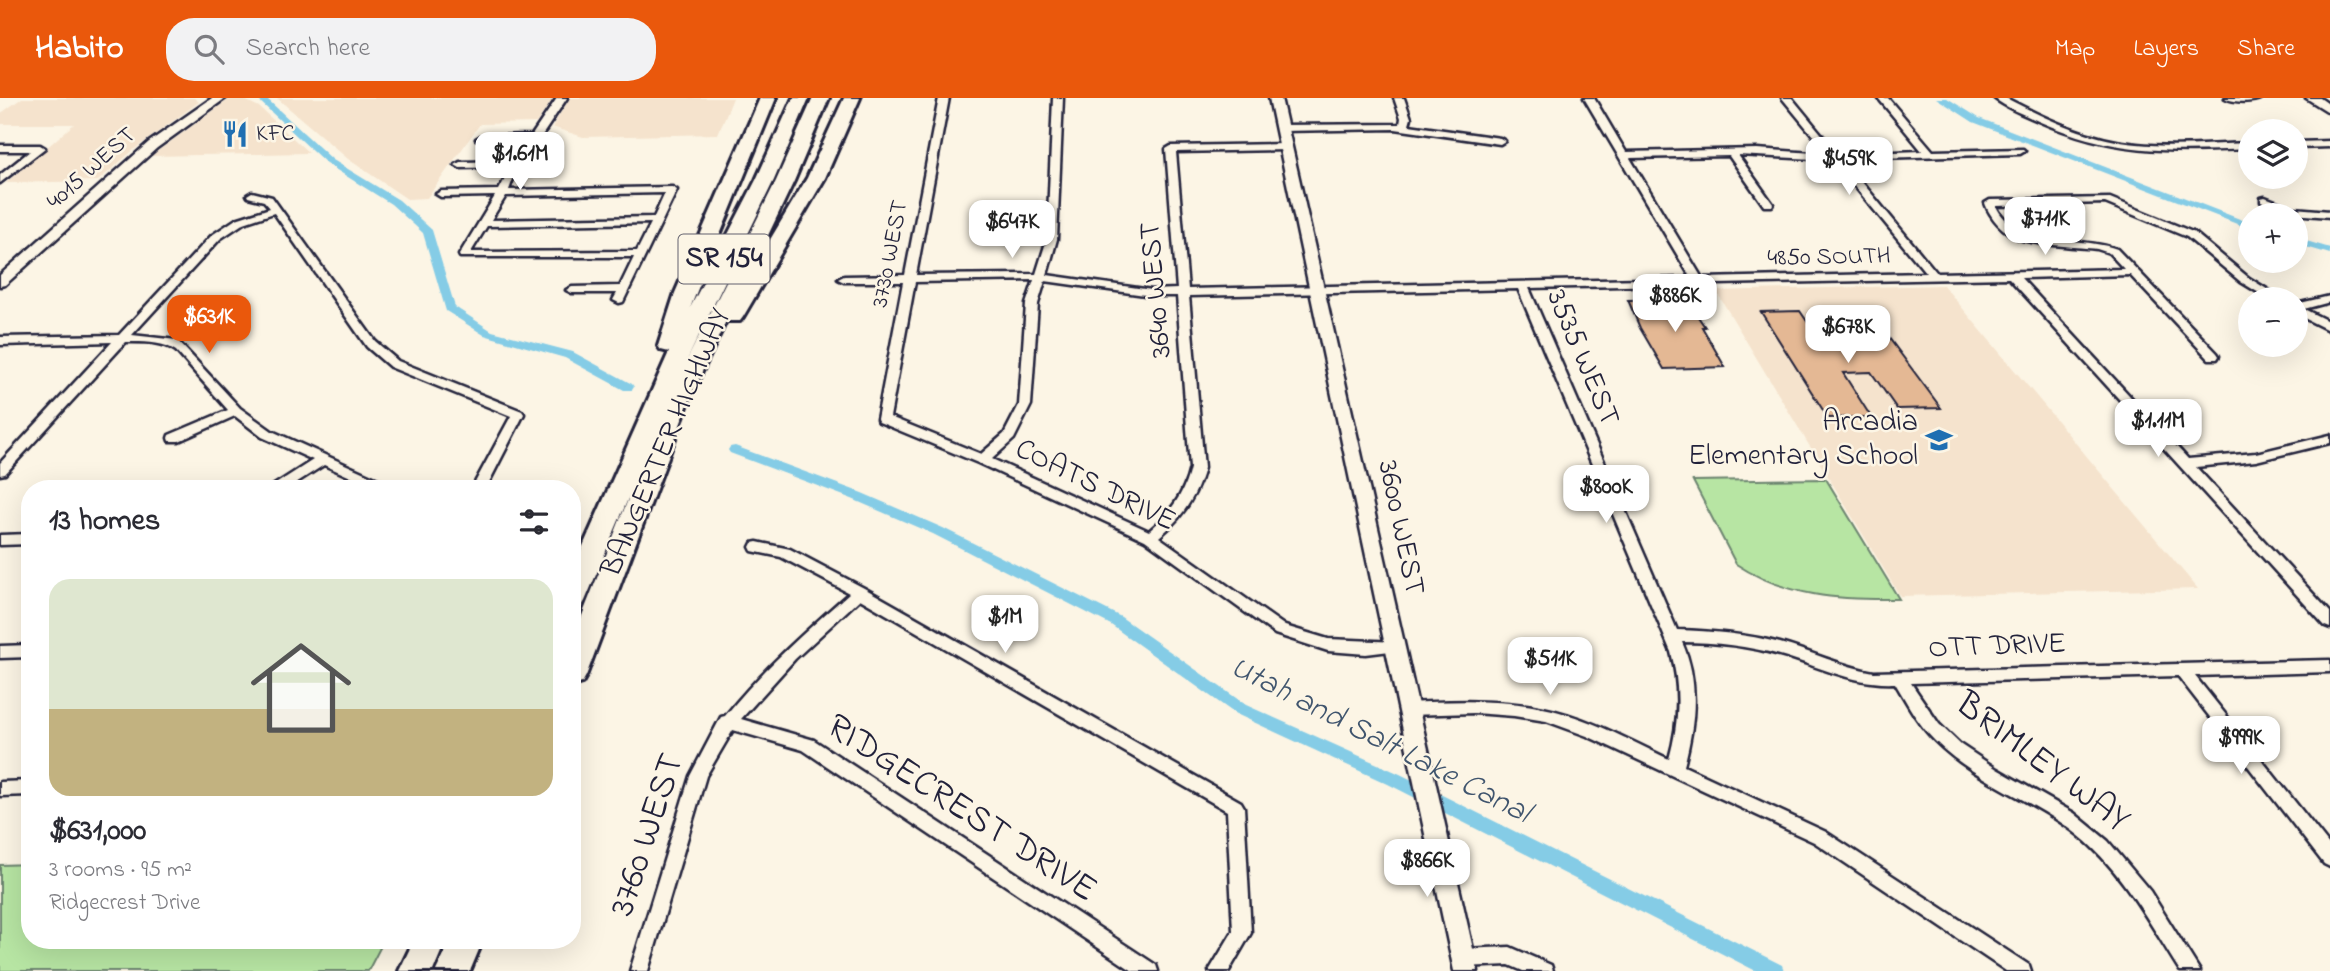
<!DOCTYPE html>
<meta charset="utf-8">
<style>
body{margin:0;font-family:"Indie Flower",sans-serif;background:#f2f2f3;color:#2b2b33;height:100vh;display:flex;flex-direction:column;font-size:26px;white-space:nowrap}
*{box-sizing:border-box;margin:0}
p{font-size:23px;color:#7c7c81}
.icon{flex:none;width:38px;height:38px;fill:none;stroke:currentColor;stroke-width:2;stroke-linecap:round;stroke-linejoin:round}
.map{position:relative;flex:1;overflow:hidden}
.side{position:absolute;left:21px;top:382px;width:560px;height:469px;display:flex;flex-direction:column;background:#fff;border-radius:28px;box-shadow:0 7px 28px #0002}
.side>*{flex:none}
.controls{position:absolute;left:2238px;top:21px;display:grid;gap:14px}
.controls a{display:grid;place-items:center;width:70px;height:70px;border-radius:50%;background:#fff;box-shadow:0 7px 28px #0002;font-size:35px}
.price{position:absolute;translate:-50% -60px;padding:0 16px;border-radius:14px;background:#fff;color:#222;font-size:23px;line-height:46px;filter:drop-shadow(0 2px 4px #0008)}
.price::after{content:'';position:absolute;left:50%;top:42px;width:21px;height:16px;margin-left:-10px;background:inherit;clip-path:polygon(0 0,100% 0,50% 100%)}
.price.on{background:#ea580c;color:#fff}
ul{padding:0;list-style:none}
li{display:grid;align-content:center;gap:14px;height:371px;padding:0 28px}
li+li{border-top:2px solid #e1e1e2}
li span{display:grid;place-items:center;height:217px;border-radius:21px;color:#555}
li>.icon{margin-inline-start:auto}
span .icon{width:126px;height:126px;fill:#fffc;stroke-width:1}
li b{font-size:30px}
h2{display:flex;justify-content:space-between;align-items:center;height:84px;padding:0 28px;font-size:30px}
header{display:flex;align-items:center;gap:42px;box-sizing:border-box;height:98px;padding:0 35px;background:#ea580c;color:#fff}
header strong{font-size:33px}
nav{display:flex;gap:38px;margin-inline-start:auto;font-size:24px}
.search{width:490px;height:63px;background:#f2f2f3;display:flex;align-items:center;gap:18px;box-sizing:border-box;padding:0 24px;border-radius:28px;color:#7c7c81;font-size:26px}
.map>svg:first-child{display:block}
.built{fill:#f5e3cd}
.green{fill:#b7e5a3;stroke:#6c846f;stroke-width:2}
.lines{fill:none;stroke-linecap:round;stroke-linejoin:round}
.canal{fill:#85cce6;fill-rule:evenodd}
.building{fill:#e4b894;stroke:#22223b;stroke-width:2}
.minor-casing{stroke:#22223b;stroke-width:5}
.tertiary-casing{stroke:#22223b;stroke-width:5}
.motorway-casing{stroke:#22223b;stroke-width:6}
.minor{fill:#fcf5e5;fill-rule:evenodd}
.tertiary{fill:#fcf5e5;fill-rule:evenodd}
.motorway{fill:#fcf5e5;fill-rule:evenodd}
.labels{text-anchor:middle;dominant-baseline:central;stroke-width:5;stroke-linejoin:round;paint-order:stroke}
.far-poi-label{font-size:24px;fill:#22223b;stroke:#fcf5e5;text-anchor:start}
.far-street-label{font-size:24px;fill:#22223b;stroke:#fcf5e5}
.shield{fill:#fcf5e5;stroke:#63616e;stroke-width:2}
.shield-label{font-size:28px;font-weight:bold;fill:#22223b}
.street-label{font-size:30px;fill:#22223b;stroke:#fcf5e5}
.poi-label{font-size:30px;fill:#22223b;stroke:#fcf5e5;text-anchor:end}
.water-label{font-size:32px;font-style:italic;fill:#40556e;stroke:#fcf5e5}
.near-street-label{font-size:37px;fill:#22223b;stroke:#fcf5e5}
</style>
<header>
<strong>Habito</strong>
<div class="search"><svg class="icon" aria-label="search" viewBox="0 0 24 24"><circle cx="10" cy="10" r="6"/><path d="M15 15l6 6"/></svg>Search here</div>
<nav><a>Map</a><a>Layers</a><a>Share</a></nav>
</header>
<div class="map">
<svg width="2330" height="873" viewBox="0 0 2330 873">
<rect width="100%" height="100%" fill="#fcf5e5"/>
<filter id="ink" filterUnits="userSpaceOnUse"><feTurbulence type="fractalNoise" baseFrequency=".0143" numOctaves="2"/><feDisplacementMap in="SourceGraphic" scale="14" xChannelSelector="R" yChannelSelector="G"/><feConvolveMatrix kernelMatrix="1 2 1 2 8 2 1 2 1" color-interpolation-filters="sRGB"/></filter>
<g filter="url(#ink)">
<g class="built">
<polygon points="22,0 194,0 199,4 136,50 98,83 6,85 74,26 0,26 0,16"/>
<polygon points="231,0 241,0 259,9 309,55 151,58"/>
<polygon points="277,0 554,0 536,25 480,26 427,100 407,101 348,61"/>
<polygon points="570,0 733,0 718,36 583,39 552,29"/>
<polygon points="1943,187 2198,491 1900,498 1716,193"/>
</g>
<g class="green">
<path d="M1826 381 1899 501C1841 502 1786 499 1736 466L1693 383Z"/>
<polygon points="30,766 30,842 384,842 368,873 0,873 0,767"/>
</g>
<g class="lines">
<g class="canal">
<polygon points="256,0 266,0 333,62 399,102 432,132 455,209 492,233 573,254 632,286 634,289 632,292 624,292 565,260 484,237 446,213 423,135 391,106 327,66"/>
<polygon points="1936,0 1947,0 1979,20 2250,125 2250,131 1973,24"/>
<polygon points="2296,140 2330,150 2330,156 2296,146"/>
<polygon points="735,348 862,395 943,430 1121,519 1246,607 1400,676 1782,867 1784,873 1756,873 1388,686 1234,615 1111,527 933,436 852,401 730,355 728,352 730,349"/>
</g>
</g>
<g class="building">
<polygon points="1686,201 1705,229 1702,229 1725,269 1664,271 1640,230 1628,202"/>
<polygon points="1800,213 1815,235 1842,235 1838,229 1880,228 1941,310 1897,311 1871,274 1843,275 1871,319 1828,320 1761,214"/>
</g>
<g class="lines">
<defs>
<g id="minor">
<path d="M557 0H567L513 81 509 92 672 89 677 92 623 204 619 205 613 202 617 195H572L566 192 572 189 620 188 634 159H460L459 157 495 98 441 99 436 96 441 93 499 92 511 69 460 70 455 67 460 64 515 63 529 43 481 44 476 41 481 38 532 37ZM665 95 654 119 491 122 506 98ZM651 125 637 153 471 154 487 128Z"/>
<path d="M939 0H949L916 177 1036 176 1047 141 1053 0H1063L1057 141 1047 177 1152 192 1177 191 1166 51 1171 48 1286 46 1291 49 1286 52 1176 54 1188 191 1691 180 1584 0H1594L1626 54 1757 51 1828 56 1782 0H1792L1838 56 1922 53 1878 0H1888L1933 53 2023 51 2025 53 2020 56 1843 61 1937 175 2124 171 2109 155 2097 151C2078 149 2035 147 2019 141 2004 135 1990 120 1985 105L1990 102 2110 100 2195 135 2249 180 2283 201H2269L2241 184 2187 139 2105 105 1996 108C2017 151 2078 137 2117 151L2217 255 2219 258 2217 261H2209L2130 177 2021 180 2188 361 2256 355 2330 337V345L2256 363 2196 369 2330 514V530L2325 528 2009 180 1529 190 1677 532C1712 533 1747 536 1780 545 1812 554 1841 568 1874 574L2330 562V574L2195 578 2330 748V769L2324 766 2178 578 1911 585 1939 626 1961 647 1997 671 2074 715 2108 743 2150 793 2200 873H2180C2150 826 2122 772 2078 737 2033 701 1976 684 1935 643 1918 626 1907 605 1895 585 1853 587 1819 568 1780 557 1748 548 1715 544 1682 544 1700 584 1695 626 1684 668L1826 734 2029 867 2031 873H2006L1814 744 1587 638 1546 623 1514 618 1474 615 1408 617 1402 615 1400 611 1402 607 1408 605C1453 603 1499 601 1543 610 1587 619 1629 642 1669 661 1679 625 1681 591 1671 554L1518 191 1189 198 1204 370C1197 398 1182 420 1159 439L1285 528 1328 541 1398 544 1401 548 1398 552 1366 556 1328 553 1275 536 1145 442 978 365 879 324 877 321 903 184H844L838 181 844 178 905 177ZM1738 57 1833 62 1926 175 1702 180 1630 60 1729 58 1764 108H1772L1773 106ZM1034 182 1026 206 1019 307 1004 336 981 356 890 319 915 184ZM1045 183 1152 198H1177L1190 370C1184 397 1170 415 1149 433L992 361 1014 341 1031 307 1038 206Z"/>
<polygon points="1394,0 1404,0 1411,20 1409,27 1500,40 1505,43 1500,46 1395,31 1282,33 1277,30 1282,27 1400,26 1401,20"/>
<path d="M1994 0H2006C2046 21 2091 42 2137 46 2174 50 2213 46 2250 45V51C2169 54 2115 57 2038 23 2023 16 2006 10 1994 0Z"/>
<path d="M2225 0H2262C2254 5 2233 5 2225 0Z"/>
<polygon points="2330,43 2330,49 2296,50 2296,44"/>
<polygon points="0,47 40,47 45,50 0,85 0,77 30,53 0,53"/>
<path d="M252 94 272 99 375 243 398 263 522 313 524 316 486 390H472L511 318 390 269 367 249 274 115 244 125 220 141 132 237 177 242 240 310 272 333 391 387 393 390H375L324 367 288 390H272L274 387 313 362 262 339 235 318 179 343H169L168 340 169 337 228 312 176 253C162 243 142 244 126 244L5 376 0 377V365L112 244 0 247V239L119 237 212 137 236 121 270 110 264 103 248 99 247 97Z"/>
<polygon points="2265,99 2294,110 2330,113 2330,119 2292,116 2261,104 2261,100"/>
<polygon points="2330,198 2330,204 2304,211 2330,224 2330,233 2296,216 2296,206"/>
<polygon points="30,436 30,446 0,447 0,437"/>
<path d="M757 444 790 451 864 490 1241 704 1244 709 1251 835 1229 873H1209L1233 833 1227 713 860 501 795 561 741 621 814 642 1156 867 1158 873H1133L803 652 733 632 706 678 648 873H630L690 678 721 619 725 618C762 572 805 534 849 495L781 459 752 453 750 449 752 445Z"/>
<polygon points="30,547 30,559 0,560 0,548"/>
<polygon points="30,683 30,697 0,698 0,684"/>
<polygon points="1510,849 1551,867 1553,873 1523,873 1509,867 1463,869 1456,866 1454,860 1456,854 1463,851"/>
</g>
<g id="tertiary">
<polygon points="212,0 226,0 157,50 5,187 0,188 0,177 149,44"/>
<polygon points="1269,0 1281,0 1478,873 1454,873"/>
<polygon points="2306,0 2320,0 2330,7 2330,15"/>
</g>
<g id="motorway">
<polygon points="760,0 776,0 690,210 756,82 793,0 809,0 774,82 685,266 776,83 813,0 829,0 794,83 750,175 807,80 844,0 860,0 825,80 743,219 740,223 726,223 692,295 586,578 582,585 572,588 572,543 635,384 585,503 581,510 572,512 572,473 669,254 661,252 658,248 675,195"/>
<polygon points="414,842 446,842 433,873 399,873"/>
<polygon points="451,842 483,842 470,873 436,873"/>
</g>
</defs>
<use href="#minor" class="minor-casing"/>
<use href="#tertiary" class="tertiary-casing"/>
<use href="#motorway" class="motorway-casing"/>
<use href="#minor" class="minor"/>
<use href="#tertiary" class="tertiary"/>
<use href="#motorway" class="motorway"/>
</g>
</g>
<defs>
<symbol id="restaurant-bare" viewBox="-9 -9 18 18"><path d="M-5-6h1v4h1v-4h1v4h1v-4h1v5L-1.5 .5V6h-2V.5L-5-1ZM5-6V6H3V1.5H1.5Q1.5-4 5-6Z" fill="#1f6fb2" stroke="#fcf5e5" stroke-width="2.5" paint-order="stroke"/></symbol>
<symbol id="school-bare" viewBox="-9 -9 18 18"><path d="M0-5L7-2L0 1L-7-2ZM-4 1L0 2.5L4 1V4Q0 6-4 4Z" fill="#1f6fb2" stroke="#fcf5e5" stroke-width="2.5" paint-order="stroke"/></symbol>
</defs>
<g fill-rule="evenodd">
<use href="#restaurant-bare" x="216" y="17" width="38" height="38"/>
<use href="#school-bare" x="1920" y="323" width="38" height="38"/>
</g>
<g class="labels">
<g class="far-poi-label">
<text x="256" y="36">KFC</text>
</g>
<g class="far-street-label">
<text transform="translate(92 71) rotate(-42)">4015 WEST</text>
<text transform="translate(891 156) rotate(-79)">3730 WEST</text>
<text transform="translate(1829 160) rotate(-1)">4850 SOUTH</text>
</g>
<rect class="shield" x="678.5" y="136.5" width="91" height="49" rx="5"/>
<g class="shield-label">
<text x="724" y="161">SR 154</text>
</g>
<g class="street-label">
<text transform="translate(1157 192) rotate(-95)">3640 WEST</text>
<text transform="translate(1582 260) rotate(67)">3535 WEST</text>
<text transform="translate(667 345) rotate(-67)">BANGERTER HIGHWAY</text>
<text transform="translate(1095 388) rotate(26)">COATS DRIVE</text>
<text transform="translate(1400 430) rotate(78)">3600 WEST</text>
<text transform="translate(1997 549) rotate(-2)">OTT DRIVE</text>
</g>
<g class="poi-label">
<text x="1918" y="325">Arcadia<tspan x="1918" dy="34">Elementary School</tspan></text>
</g>
<g class="water-label">
<text transform="translate(1380 643) rotate(27)">Utah and Salt Lake Canal</text>
</g>
<g class="near-street-label">
<text transform="translate(2042 665) rotate(37)">BRIMLEY WAY</text>
<text transform="translate(961 711) rotate(33)">RIDGECREST DRIVE</text>
<text transform="translate(648 737) rotate(-72)">3760 WEST</text>
</g>
</g>
</svg>
<div class="controls">
<a><svg class="icon" aria-label="layers" viewBox="0 0 24 24"><path d="M12 4l9 5-9 5-9-5zM3 14l9 5 9-5"/></svg></a>
<a>+</a>
<a>−</a>
</div>
<b class="price" style="left:520px;top:94px">$1.61M</b>
<b class="price" style="left:1849px;top:99px">$459K</b>
<b class="price" style="left:2045px;top:159px">$711K</b>
<b class="price" style="left:1012px;top:162px">$647K</b>
<b class="price" style="left:1675px;top:236px">$886K</b>
<b class="price on" style="left:209px;top:257px">$631K</b>
<b class="price" style="left:1848px;top:267px">$678K</b>
<b class="price" style="left:2158px;top:361px">$1.11M</b>
<b class="price" style="left:1606px;top:427px">$800K</b>
<b class="price" style="left:1005px;top:557px">$1M</b>
<b class="price" style="left:1550px;top:599px">$511K</b>
<b class="price" style="left:2241px;top:678px">$999K</b>
<b class="price" style="left:1427px;top:801px">$866K</b>
<section class="side">
<h2>13 homes<svg class="icon" aria-label="filters" viewBox="0 0 24 24"><path d="M4 7h16M4 17h16"/><circle cx="9" cy="7" r="2"/><circle cx="15" cy="17" r="2"/></svg></h2>
<ul>
<li><span style="background:linear-gradient(#dfe7d0 60%,#c2b280 0)"><svg class="icon" aria-label="home" viewBox="0 0 24 24"><path d="M3 11l9-7 9 7M6 9v11h12V9"/></svg></span><div><b>$631,000</b><p>3 rooms · 95 m²</p><p>Ridgecrest Drive</p></div></li>
</ul>
</section>
</div>
